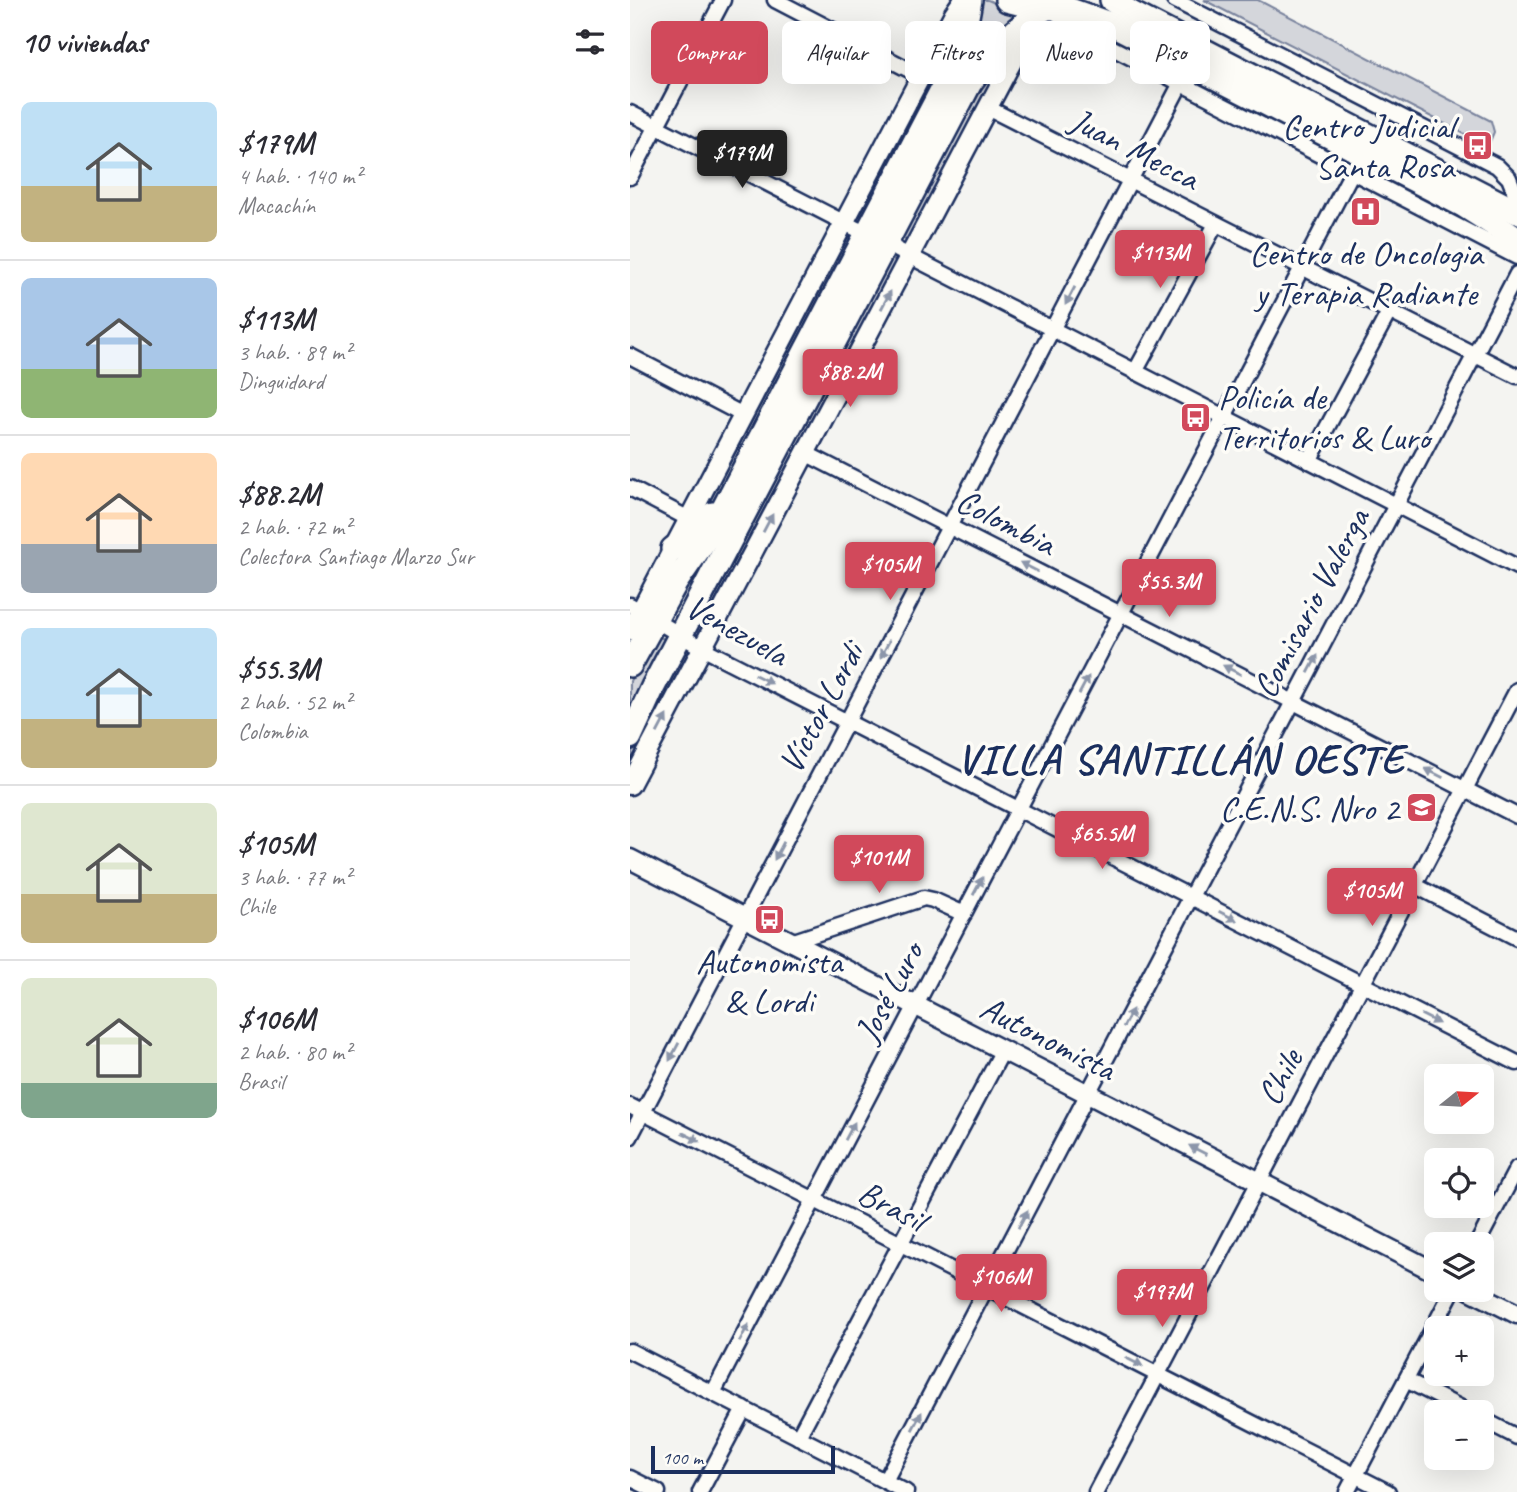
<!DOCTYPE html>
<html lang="es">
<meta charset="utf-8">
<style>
body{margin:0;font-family:Caveat,sans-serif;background:#f2f2f3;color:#2b2b33;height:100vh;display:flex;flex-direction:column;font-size:26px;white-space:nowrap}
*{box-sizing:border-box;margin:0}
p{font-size:23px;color:#7c7c81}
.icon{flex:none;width:38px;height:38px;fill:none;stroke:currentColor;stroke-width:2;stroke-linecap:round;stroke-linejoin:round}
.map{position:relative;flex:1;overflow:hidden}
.panel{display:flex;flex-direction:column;background:#fff;width:630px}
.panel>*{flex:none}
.banner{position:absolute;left:21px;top:21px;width:665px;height:63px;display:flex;gap:14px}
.needle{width:46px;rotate:72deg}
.fabs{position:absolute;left:794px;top:1064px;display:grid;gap:14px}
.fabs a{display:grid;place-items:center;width:70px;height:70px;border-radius:10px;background:#fff;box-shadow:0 7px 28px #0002;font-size:35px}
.scale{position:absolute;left:21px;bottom:18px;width:184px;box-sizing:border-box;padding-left:7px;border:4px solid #1b2f5e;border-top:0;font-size:19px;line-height:24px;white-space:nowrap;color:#1b2f5e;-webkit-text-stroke:5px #fdfcf7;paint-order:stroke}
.price{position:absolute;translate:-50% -60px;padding:0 16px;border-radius:7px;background:#d1495b;color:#fff;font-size:23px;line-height:46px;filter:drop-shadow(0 2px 4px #0008)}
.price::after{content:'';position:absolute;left:50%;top:42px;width:21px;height:16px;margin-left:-10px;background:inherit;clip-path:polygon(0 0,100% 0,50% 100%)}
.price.current{background:#222;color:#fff}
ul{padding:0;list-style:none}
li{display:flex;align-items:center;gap:21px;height:175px;padding:0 21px}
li+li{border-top:2px solid #e1e1e2}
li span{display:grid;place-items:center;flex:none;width:196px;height:140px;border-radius:10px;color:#555}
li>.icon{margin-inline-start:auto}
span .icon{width:84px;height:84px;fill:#fffc;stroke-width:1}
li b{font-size:30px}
h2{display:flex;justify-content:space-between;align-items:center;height:84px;padding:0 21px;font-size:30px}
.chip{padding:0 24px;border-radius:10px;background:#fff;box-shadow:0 7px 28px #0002;font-size:24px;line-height:63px}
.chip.current{background:#d1495b;color:#fff}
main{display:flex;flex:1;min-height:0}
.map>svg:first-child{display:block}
.green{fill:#d4d6db;stroke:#78829c;stroke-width:2}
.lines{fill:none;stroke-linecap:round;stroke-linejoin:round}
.minor-casing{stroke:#1b2f5e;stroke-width:19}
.tertiary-casing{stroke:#1b2f5e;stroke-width:23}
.primary-casing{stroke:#1b2f5e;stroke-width:28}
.minor{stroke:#fdfcf7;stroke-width:14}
.tertiary{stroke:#fdfcf7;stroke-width:18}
.primary{stroke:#fdfcf7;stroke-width:23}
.oneway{fill:#8c96aa}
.labels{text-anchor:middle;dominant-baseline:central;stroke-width:7;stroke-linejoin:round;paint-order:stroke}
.poi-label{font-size:35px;fill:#1b2f5e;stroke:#fdfcf7;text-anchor:end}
.street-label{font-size:35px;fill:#1b2f5e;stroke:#fdfcf7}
.district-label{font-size:42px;font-weight:bold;letter-spacing:2px;fill:#1b2f5e;stroke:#fdfcf7}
</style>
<main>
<section class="panel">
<h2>10 viviendas<svg class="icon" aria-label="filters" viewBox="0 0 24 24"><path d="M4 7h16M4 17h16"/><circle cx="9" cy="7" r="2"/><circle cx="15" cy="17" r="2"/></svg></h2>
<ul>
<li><span style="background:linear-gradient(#bfe0f5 60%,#c2b280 0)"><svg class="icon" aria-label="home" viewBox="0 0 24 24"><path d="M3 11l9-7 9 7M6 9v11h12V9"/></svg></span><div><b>$179M</b><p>4 hab. · 140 m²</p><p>Macachín</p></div></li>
<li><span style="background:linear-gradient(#a9c7e8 65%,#8fb573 0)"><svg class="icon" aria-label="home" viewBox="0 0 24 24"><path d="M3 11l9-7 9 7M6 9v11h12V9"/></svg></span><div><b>$113M</b><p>3 hab. · 89 m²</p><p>Dinguidard</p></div></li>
<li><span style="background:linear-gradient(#ffd9b3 65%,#9aa5b1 0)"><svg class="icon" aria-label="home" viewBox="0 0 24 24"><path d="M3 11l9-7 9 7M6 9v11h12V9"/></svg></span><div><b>$88.2M</b><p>2 hab. · 72 m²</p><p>Colectora Santiago Marzo Sur</p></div></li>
<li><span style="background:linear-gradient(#bfe0f5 65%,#c2b280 0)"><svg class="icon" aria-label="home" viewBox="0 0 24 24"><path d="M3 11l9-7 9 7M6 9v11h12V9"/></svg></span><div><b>$55.3M</b><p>2 hab. · 52 m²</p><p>Colombia</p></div></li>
<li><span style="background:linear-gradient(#dfe7d0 65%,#c2b280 0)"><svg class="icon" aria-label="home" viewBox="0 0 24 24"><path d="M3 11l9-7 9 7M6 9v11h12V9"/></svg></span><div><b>$105M</b><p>3 hab. · 77 m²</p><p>Chile</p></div></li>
<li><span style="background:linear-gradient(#dfe7d0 75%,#7fa58c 0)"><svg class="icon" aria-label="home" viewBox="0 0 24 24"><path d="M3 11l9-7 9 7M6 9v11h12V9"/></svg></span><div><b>$106M</b><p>2 hab. · 80 m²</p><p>Brasil</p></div></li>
</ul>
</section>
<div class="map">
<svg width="887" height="1492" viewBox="0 0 887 1492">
<rect width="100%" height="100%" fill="#f4f4f1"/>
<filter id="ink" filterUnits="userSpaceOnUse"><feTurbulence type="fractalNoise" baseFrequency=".0143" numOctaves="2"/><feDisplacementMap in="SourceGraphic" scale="14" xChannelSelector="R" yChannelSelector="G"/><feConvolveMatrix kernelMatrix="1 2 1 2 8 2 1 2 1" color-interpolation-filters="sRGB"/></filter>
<g filter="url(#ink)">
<g class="green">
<polygon points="346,0 358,0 389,14 249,223"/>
<polygon points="574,0 628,0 861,121 864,132 858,146"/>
<polygon points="330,13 327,42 236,218 227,213"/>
<polygon points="441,21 471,26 827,208 887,250"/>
<polygon points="387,37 279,242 268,236 333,106"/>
<polygon points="215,236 224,241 129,430 100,471 76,517 62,529"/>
<polygon points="257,257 268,262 72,631 65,630"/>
<polygon points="26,635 38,641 0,722 0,681"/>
<path d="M52 649 56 650 60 658 0 771C0 728 31 687 52 649Z"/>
</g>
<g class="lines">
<defs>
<g id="minor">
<polyline points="145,0 291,76"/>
<polyline points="544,0 867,166 879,178 887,198"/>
<polyline points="421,8 442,27 887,257"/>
<polyline points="358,108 887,376"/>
<polyline points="0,113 887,567"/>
<polyline points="0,177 93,0"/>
<polyline points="0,356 113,415"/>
<polyline points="505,372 586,224"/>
<polyline points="175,453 887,816"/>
<polyline points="679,461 759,312"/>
<polyline points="0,488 59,519"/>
<polyline points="0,605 72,648 887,1063"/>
<polyline points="784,885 887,938"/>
<polyline points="161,942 294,898 303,900 334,914"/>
<polyline points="0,1106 758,1492"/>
<polyline points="0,1137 551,83"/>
<polyline points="847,1244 887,1168"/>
<polyline points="0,1351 276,1492"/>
<polyline points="776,1380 839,1412"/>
<polyline points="83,1393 722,172"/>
<polyline points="852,1419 887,1437"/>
<polyline points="168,1437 373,1050"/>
<polyline points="0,1478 28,1492"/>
<polyline points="255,1481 887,274"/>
<polyline points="70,1492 114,1409"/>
<polyline points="466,1492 887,690"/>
<polyline points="717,1492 823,1290"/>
</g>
<g id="tertiary">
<polyline points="0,631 324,13 333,0"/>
<polyline points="0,785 393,41 397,20"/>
<polyline points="0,859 807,1273"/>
<polyline points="840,1290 887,1314"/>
</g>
<g id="primary">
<polyline points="377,0 408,8 422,8"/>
<polyline points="482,0 501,13 887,212"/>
<polyline points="429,6 488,27 833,205 887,239"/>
<polyline points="43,549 72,527 83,514"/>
<polyline points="0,665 46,582 84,527 316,82 333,39 340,0"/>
<path d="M0 737 23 687 340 83C361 52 383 30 414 9"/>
</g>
</defs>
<use href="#minor" class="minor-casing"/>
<use href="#tertiary" class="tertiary-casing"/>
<use href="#primary" class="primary-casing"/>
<use href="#minor" class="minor"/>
<use href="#tertiary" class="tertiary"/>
<use href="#primary" class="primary"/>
</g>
<defs><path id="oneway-solid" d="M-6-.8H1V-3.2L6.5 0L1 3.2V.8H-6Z" transform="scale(1.75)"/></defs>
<g class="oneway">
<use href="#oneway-solid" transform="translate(440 296) rotate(118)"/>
<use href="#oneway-solid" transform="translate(256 300) rotate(-62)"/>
<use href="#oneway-solid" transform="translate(138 523) rotate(-62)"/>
<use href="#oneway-solid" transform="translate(399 567) rotate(-153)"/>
<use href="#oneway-solid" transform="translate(255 649) rotate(118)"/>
<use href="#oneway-solid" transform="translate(683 664) rotate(-62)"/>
<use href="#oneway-solid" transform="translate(602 670) rotate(-153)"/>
<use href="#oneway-solid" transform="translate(133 679) rotate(27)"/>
<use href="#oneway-solid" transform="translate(454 685) rotate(-62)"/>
<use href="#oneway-solid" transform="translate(32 724) rotate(-62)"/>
<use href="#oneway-solid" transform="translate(804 773) rotate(-153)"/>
<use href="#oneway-solid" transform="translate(149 851) rotate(118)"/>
<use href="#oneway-solid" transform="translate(348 886) rotate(-62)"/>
<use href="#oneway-solid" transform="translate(598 916) rotate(27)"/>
<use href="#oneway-solid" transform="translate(498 1018) rotate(-62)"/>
<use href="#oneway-solid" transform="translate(800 1019) rotate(27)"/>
<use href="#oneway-solid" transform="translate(44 1052) rotate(118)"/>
<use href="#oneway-solid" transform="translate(220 1131) rotate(-62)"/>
<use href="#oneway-solid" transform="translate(61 1137) rotate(27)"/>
<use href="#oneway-solid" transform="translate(568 1150) rotate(-153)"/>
<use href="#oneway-solid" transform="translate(393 1219) rotate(-62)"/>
<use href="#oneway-solid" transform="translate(114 1333) rotate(-62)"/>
<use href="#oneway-solid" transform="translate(504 1362) rotate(27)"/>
<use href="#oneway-solid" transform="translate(287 1421) rotate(-62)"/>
</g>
</g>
<defs>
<symbol id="bus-square" viewBox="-11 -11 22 22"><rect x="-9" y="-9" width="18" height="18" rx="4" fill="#d1495b" stroke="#fdfcf7"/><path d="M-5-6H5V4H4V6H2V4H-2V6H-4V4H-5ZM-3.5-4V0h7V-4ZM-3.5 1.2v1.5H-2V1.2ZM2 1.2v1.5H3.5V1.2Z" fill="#fff"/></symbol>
<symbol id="hospital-square" viewBox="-11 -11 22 22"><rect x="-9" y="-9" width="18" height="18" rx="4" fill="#d1495b" stroke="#fdfcf7"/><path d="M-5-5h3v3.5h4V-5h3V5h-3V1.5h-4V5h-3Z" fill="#fff"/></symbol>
<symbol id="school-square" viewBox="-11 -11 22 22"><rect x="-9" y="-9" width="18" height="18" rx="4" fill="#d1495b" stroke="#fdfcf7"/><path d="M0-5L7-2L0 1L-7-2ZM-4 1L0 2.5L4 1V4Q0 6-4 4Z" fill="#fff"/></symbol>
</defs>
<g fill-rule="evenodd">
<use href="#bus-square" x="830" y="128" width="35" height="35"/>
<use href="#hospital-square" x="718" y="194" width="35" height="35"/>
<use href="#bus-square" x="548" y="400" width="35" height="35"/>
<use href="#school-square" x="774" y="790" width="35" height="35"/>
<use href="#bus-square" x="122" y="902" width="35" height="35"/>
</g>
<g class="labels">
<g class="poi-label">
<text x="824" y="126">Centro Judicial<tspan x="824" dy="40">Santa Rosa</tspan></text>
<text x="736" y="253" text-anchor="middle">Centro de Oncologia<tspan x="736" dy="40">y Terapia Radiante</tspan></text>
<text x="588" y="397" text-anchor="start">Policía de<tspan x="588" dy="40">Territorios &amp; Luro</tspan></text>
<text x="769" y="808">C.E.N.S. Nro 2</text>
<text x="139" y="961" text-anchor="middle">Autonomista<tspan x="139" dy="40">&amp; Lordi</tspan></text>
</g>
<g class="street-label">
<text transform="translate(505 149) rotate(27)">Juan Mecca</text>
<text transform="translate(376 522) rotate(27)">Colombia</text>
<text transform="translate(681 603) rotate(-62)">Comisario Valerga</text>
<text transform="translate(107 630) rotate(29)">Venezuela</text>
<text transform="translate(191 708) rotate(-62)">Víctor Lordi</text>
<text transform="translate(259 992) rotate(-62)">José Luro</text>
<text transform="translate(418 1038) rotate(27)">Autonomista</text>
<text transform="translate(650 1077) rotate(-62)">Chile</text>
<text transform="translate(262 1206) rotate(27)">Brasil</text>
</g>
<g class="district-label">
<text x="551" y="759">VILLA SANTILLÁN OESTE</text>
</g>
</g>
</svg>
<div class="fabs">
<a><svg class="needle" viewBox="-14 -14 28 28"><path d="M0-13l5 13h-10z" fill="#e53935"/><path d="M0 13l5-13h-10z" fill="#7c7c81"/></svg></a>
<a><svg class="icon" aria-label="locate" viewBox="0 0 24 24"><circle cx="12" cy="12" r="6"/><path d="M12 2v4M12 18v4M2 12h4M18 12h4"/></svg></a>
<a><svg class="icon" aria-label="layers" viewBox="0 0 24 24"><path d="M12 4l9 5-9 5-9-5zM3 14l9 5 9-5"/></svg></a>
<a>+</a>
<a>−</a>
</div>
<div class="scale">100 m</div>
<b class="price current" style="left:112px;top:190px">$179M</b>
<b class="price" style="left:530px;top:290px">$113M</b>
<b class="price" style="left:220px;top:409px">$88.2M</b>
<b class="price" style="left:260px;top:602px">$105M</b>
<b class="price" style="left:539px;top:619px">$55.3M</b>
<b class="price" style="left:472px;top:871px">$65.5M</b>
<b class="price" style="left:249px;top:895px">$101M</b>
<b class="price" style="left:742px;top:928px">$105M</b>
<b class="price" style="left:371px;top:1314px">$106M</b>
<b class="price" style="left:532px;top:1329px">$197M</b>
<div class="banner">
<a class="chip current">Comprar</a>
<a class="chip">Alquilar</a>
<a class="chip">Filtros</a>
<a class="chip">Nuevo</a>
<a class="chip">Piso</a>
</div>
</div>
</main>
